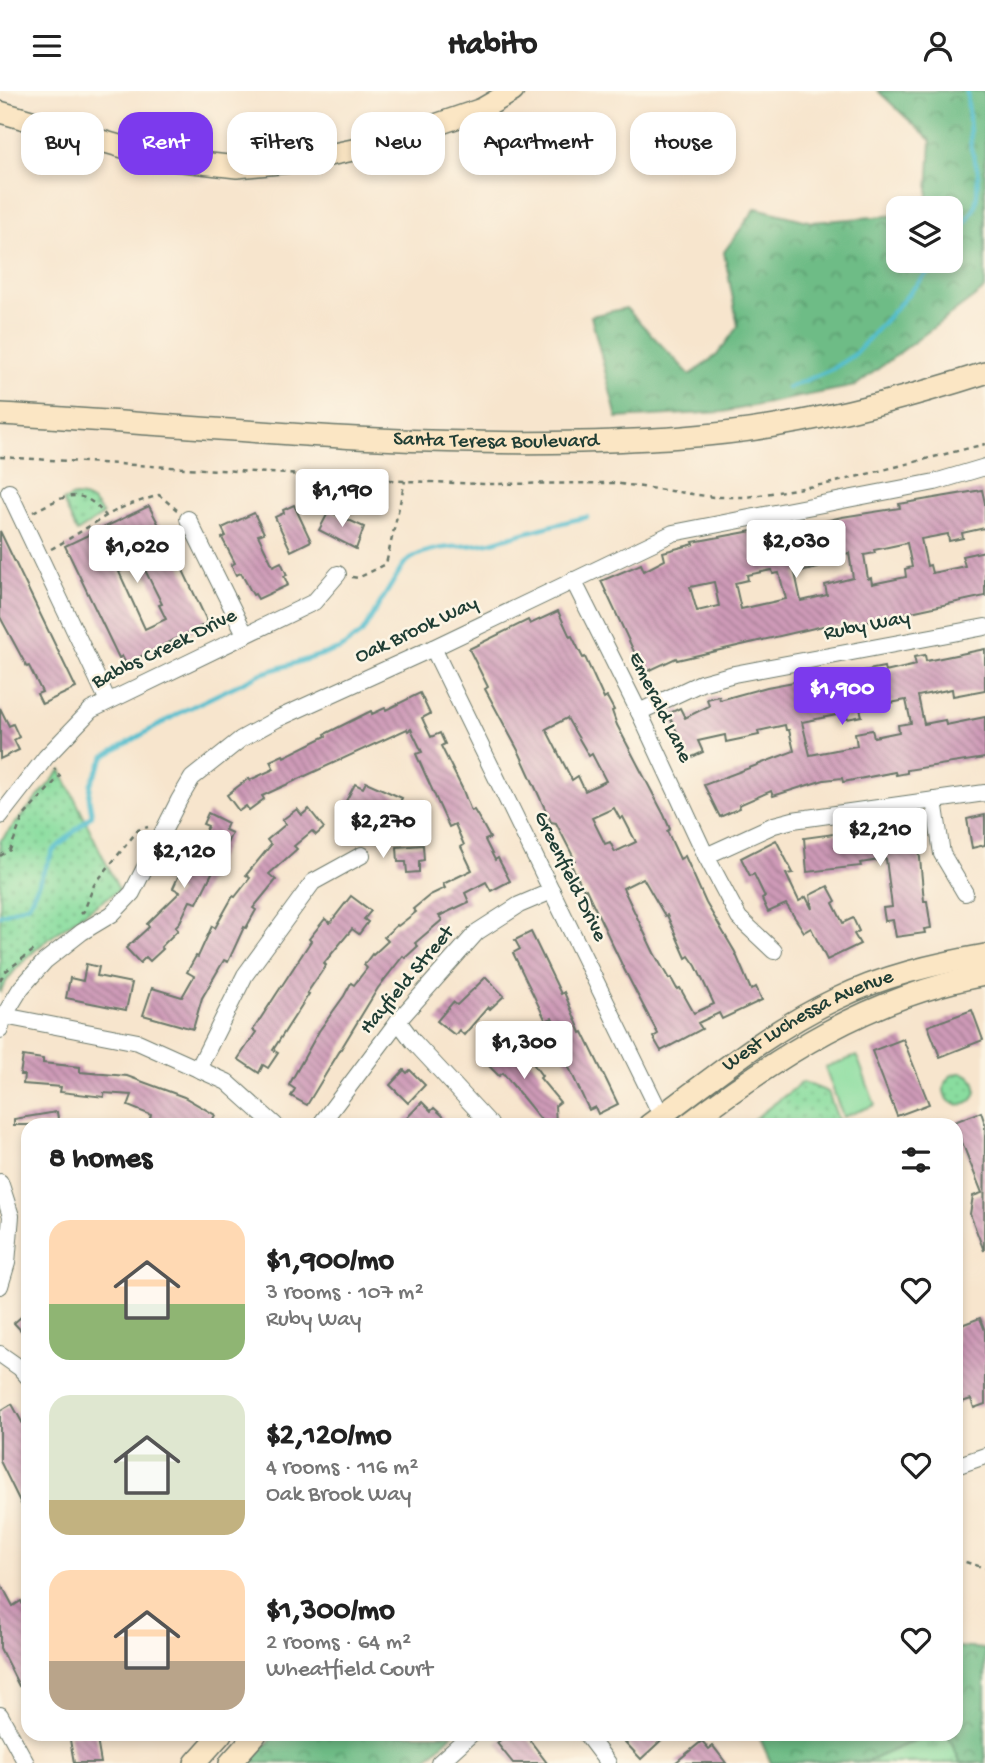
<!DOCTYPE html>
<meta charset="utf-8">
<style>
body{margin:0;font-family:"Gochi Hand",sans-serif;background:#f6f6f6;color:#222;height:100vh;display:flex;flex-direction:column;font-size:26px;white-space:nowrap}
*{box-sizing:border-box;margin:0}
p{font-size:23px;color:#767676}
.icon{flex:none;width:38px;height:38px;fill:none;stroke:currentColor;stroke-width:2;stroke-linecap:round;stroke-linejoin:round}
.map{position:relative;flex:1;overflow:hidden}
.sheet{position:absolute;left:21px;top:1027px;width:942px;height:623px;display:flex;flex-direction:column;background:#fff;border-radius:21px;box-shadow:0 4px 10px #0003}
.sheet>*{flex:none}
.banner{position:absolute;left:21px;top:21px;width:943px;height:63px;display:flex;gap:14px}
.controls{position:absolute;left:886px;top:105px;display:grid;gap:14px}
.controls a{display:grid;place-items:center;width:77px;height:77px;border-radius:14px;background:#fff;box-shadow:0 4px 10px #0003;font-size:35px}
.price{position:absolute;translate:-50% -60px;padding:0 16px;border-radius:7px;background:#fff;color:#222;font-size:23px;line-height:46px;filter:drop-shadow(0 2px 4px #0008)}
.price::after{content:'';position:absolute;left:50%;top:42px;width:21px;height:16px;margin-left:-10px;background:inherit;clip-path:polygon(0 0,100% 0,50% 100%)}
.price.selected{background:#7c3aed;color:#fff}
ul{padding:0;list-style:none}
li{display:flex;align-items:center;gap:21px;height:175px;padding:0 28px}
li span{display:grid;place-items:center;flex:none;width:196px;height:140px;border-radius:21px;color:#555}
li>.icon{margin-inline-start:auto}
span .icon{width:84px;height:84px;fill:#fffc;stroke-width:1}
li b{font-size:30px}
h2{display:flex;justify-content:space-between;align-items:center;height:84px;padding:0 28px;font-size:30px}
.chip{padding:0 24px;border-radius:21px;background:#fff;box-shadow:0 4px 10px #0003;font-size:24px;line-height:63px}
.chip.selected{background:#7c3aed;color:#fff}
header{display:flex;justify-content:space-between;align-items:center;height:91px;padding:0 28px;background:#fff;font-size:32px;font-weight:700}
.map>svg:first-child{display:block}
.grass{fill:url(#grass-tufts);stroke:#548d6a;stroke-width:2}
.forest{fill:url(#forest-crowns);stroke:#467c5d;stroke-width:2}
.park{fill:url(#park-dots);stroke:#548d6a;stroke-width:2}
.pitch{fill:#89dd9f;stroke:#548d6a;stroke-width:2}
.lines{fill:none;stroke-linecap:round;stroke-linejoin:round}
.stream{stroke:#53bece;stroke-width:4.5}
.building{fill:url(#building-back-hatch);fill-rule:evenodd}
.street-casing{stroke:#6b786a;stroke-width:18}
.secondary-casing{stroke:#6b786a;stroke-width:24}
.path{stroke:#6b786a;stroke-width:2.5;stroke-dasharray:5 5;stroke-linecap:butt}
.street{stroke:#fff;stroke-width:16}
.secondary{stroke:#fbe6c4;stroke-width:21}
.labels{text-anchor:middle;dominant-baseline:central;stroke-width:5;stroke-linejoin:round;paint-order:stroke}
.street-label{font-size:21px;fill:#1f3d34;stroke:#fcf5e5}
</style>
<header><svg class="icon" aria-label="menu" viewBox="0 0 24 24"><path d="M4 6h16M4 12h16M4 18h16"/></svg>Habito<svg class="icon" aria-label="person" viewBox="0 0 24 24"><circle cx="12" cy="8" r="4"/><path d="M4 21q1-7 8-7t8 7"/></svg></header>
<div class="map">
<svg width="985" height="1672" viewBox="0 0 985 1672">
<defs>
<pattern id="grass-tufts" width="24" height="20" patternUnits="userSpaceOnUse" patternTransform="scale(1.75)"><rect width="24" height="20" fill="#89dd9f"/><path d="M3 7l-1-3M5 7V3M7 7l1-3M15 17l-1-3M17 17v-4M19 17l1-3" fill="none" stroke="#6fb482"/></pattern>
<pattern id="forest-crowns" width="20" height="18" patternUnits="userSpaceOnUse" patternTransform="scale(1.75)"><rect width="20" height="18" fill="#6ebc86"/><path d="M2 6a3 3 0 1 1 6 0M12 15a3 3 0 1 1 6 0" fill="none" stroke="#5a9a6e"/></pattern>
<pattern id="park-dots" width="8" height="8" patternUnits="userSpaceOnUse" patternTransform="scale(1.75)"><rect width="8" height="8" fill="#89dd9f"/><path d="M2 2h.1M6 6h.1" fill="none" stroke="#6fb482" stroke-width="1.8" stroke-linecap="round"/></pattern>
<pattern id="building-back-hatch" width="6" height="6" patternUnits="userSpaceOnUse" patternTransform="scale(1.75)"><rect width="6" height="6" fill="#ce9ab7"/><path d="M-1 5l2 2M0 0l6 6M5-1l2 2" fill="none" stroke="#a77f96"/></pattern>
</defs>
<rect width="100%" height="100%" fill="#fcf5e5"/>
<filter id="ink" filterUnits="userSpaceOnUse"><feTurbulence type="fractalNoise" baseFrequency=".0143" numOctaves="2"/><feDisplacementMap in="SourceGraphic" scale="14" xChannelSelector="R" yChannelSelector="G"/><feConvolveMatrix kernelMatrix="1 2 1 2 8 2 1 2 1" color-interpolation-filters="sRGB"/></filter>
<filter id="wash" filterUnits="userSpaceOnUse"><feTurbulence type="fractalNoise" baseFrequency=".00686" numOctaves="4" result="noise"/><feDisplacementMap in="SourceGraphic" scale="28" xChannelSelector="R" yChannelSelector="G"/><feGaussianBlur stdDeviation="1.57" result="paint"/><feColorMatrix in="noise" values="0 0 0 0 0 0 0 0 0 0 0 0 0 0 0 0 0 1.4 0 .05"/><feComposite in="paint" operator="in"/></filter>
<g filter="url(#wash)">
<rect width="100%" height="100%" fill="#f7e5cd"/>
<polygon class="grass" points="929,1643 947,1643 961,1672 852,1672 869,1670"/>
<g class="forest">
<polygon points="878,0 985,0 985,198 855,295 723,321 617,327 591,225 626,217 690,284 717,264 738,235 724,161 756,117 812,131 898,124 898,170 950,170 950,117 927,117 931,50"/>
<polygon points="956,1556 985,1558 985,1672 961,1672 947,1643 956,1643"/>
<polygon points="276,1643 453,1643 422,1672 249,1672"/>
<polygon points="758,1643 929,1643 869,1670 771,1672"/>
</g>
<g class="park">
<path d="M74 405C89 405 96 412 103 424L77 441 63 410Z"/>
<path d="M61 679 119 799C84 823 17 863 0 902V750Z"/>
<circle cx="960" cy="998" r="16"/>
<polygon points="803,991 828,1001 840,1034 746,1034"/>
</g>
<polygon class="pitch" points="857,965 875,1014 843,1026 825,976"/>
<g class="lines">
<g class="stream">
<polyline points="950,158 975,116 977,104 978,80 971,57 967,0"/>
<polyline points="788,297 832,278 854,264 938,170"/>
<path d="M0 824 29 813 53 760 92 724 89 707 91 692 105 665 181 621 260 583 340 558 362 542 404 473C427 452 463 458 492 451 524 442 555 433 587 426"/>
</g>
</g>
<g id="blocks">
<g class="building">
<path d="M982 399 985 412V437L962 442 963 447 949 450 948 443 921 448 927 475 930 474 932 482 965 475 962 465 985 460V505L855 533 854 531 824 538 823 535 677 569 676 567 644 582 601 490 641 473 644 480 665 469 663 461 694 453 693 451 763 438 764 442 795 437 842 426 900 417 899 413ZM907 452 912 476 905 478 906 486 872 493 871 487 868 488 864 464 875 462 874 459ZM849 462 853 487 825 494 827 504 801 510 795 482 818 477 817 469ZM772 479 773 483 779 482 786 508 741 518 735 492 748 489 747 484ZM714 491 719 515 697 520 690 496Z"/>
<polygon points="294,414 311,450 291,460 275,426 284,422 283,419"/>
<path d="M149 415 161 438 163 437 208 532 126 573 122 565 119 567 65 455ZM138 471 140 474 142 473 162 513 159 514 166 528 145 538 119 481Z"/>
<polygon points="329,420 364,436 356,458 319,439"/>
<polygon points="254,422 264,442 258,444 273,475 281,471 287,484 284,485 288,494 258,508 255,503 253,504 241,482 236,484 231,474 235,472 222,447 226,445 222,437"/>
<polygon points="0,440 76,597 42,613 37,603 42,601 29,575 27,576 0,526"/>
<path d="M558 520 570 546 572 545 583 567 585 566 604 608 607 606 614 619 612 620 617 634 664 724 670 738 667 740 680 768 685 765 706 812 735 861 751 899 756 896 762 909 722 928 719 922 698 932 702 938 661 960 653 946 658 943 624 878 586 798 584 799 570 772 575 769 556 732 551 731 520 663 485 598 488 596 469 558 528 529 530 533ZM567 627 589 665 592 663 606 690 585 700 578 685 572 689 546 638ZM614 717 620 728 623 726 636 751 615 761 610 751 605 753 592 727ZM643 787 665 825 667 824 686 867 689 865 696 875 714 913 694 922 680 897 677 898 671 887 669 888 654 862 623 797Z"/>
<path d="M985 558V599L953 605 952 598 918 605 924 633 945 629 946 634 985 626V667L907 679V682L896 684 895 681 843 691 842 687 824 689 773 705 771 700 739 714 740 717 720 726 704 694 794 660 789 639H786L785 634 758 640 759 644 726 651 725 644 698 650 703 661 690 667 668 623 680 617 685 627 709 615 707 608 719 605 720 609 767 596 836 583 837 585 884 576 885 581 916 574 914 566 925 564 926 570ZM906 609 911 632 898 634 899 641 874 646 872 639 855 642 857 655 810 664 802 631 846 622 847 628 862 625 860 618Z"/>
<polygon points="420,602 430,623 422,627 431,646 440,642 445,653 441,655 462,697 471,720 474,719 483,734 490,747 485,749 495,769 498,767 510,790 491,800 486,791 465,802 469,811 439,825 442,829 415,852 418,855 405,867 403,865 378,897 307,1014 291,1005 295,998 289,994 319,940 344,905 351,892 354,894 367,877 364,874 372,863 373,864 388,850 384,846 397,834 398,835 416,821 413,818 430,804 445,797 443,793 472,779 461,756 464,754 455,733 449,736 416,663 422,661 411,638 408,640 407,638 262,705 264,708 249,719 246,715 239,720 227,704 249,687 250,689 274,678 270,670 283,664 284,666 326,645 325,643 371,620 372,623 385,617 386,619"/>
<polygon points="0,617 9,635 13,633 19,646 14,649 19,659 0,668"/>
<polygon points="366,691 402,707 399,713 409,718 400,737 346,710 355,693 363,697"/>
<polygon points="297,718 302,724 309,718 324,737 316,744 312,740 294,755 297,758 269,783 276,789 253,817 256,819 246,837 244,836 228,871 224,869 202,907 193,938 143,924 152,897 182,906 194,885 187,881 196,865 198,866 212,835 215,837 233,805 235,806 250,787 246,784 271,754 267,749 286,733 282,729"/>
<polygon points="208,722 228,732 225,739 232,742 197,812 190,810 180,831 175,836 178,839 161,856 163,858 150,870 146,866 140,872 126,857 149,836 147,833 180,801 173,797 193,753 198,755 208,735 203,733"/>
<polygon points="985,724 985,754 972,757 967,728"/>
<polygon points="906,733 907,736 917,735 924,810 927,810 931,837 924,838 925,842 896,846 893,829 885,830 883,817 892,816 886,768 860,772 861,775 807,781 804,747"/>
<polygon points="776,749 793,782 786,783 799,810 806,806 812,818 810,804 828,795 836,810 833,812 843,832 853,827 859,840 854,843 860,853 827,869 811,837 804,841 786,813 768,821 762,808 765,806 754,783 750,785 741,767"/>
<polygon points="423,754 424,769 419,770 419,781 407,782 406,771 398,771 397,756"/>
<polygon points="351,805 371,820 364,828 368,831 359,843 352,838 324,872 326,874 307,902 309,903 273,959 278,962 268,977 263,974 259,982 238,968 256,941 253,939 311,850 309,848 325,828 330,832"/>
<polygon points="531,841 561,903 564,901 581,942 583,941 618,1013 598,1023 595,1016 589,1019 557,951 562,949 552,927 546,930 513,862 520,858 515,849"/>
<polygon points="86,873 99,876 97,885 132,892 126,919 66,907 70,887 83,890"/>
<polygon points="486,886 504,905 490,918 488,916 464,944 459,939 455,944 437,930 453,911 457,914"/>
<polygon points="972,919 983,949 940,966 928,935"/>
<polygon points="506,948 526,974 531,970 542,985 540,987 560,1011 555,1015 556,1034 545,1034 503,982 499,985 481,967"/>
<polygon points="903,948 929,1013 897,1025 872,960"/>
<polygon points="23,965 43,968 43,972 80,976 80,981 127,985 184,1006 215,1024 210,1034 172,1034 150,1027 151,1024 128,1015 132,1004 104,1002 104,1006 60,1001 61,996 23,993 24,984 20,984"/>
<polygon points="404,979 407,982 410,979 425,994 408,1012 390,994"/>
<polygon points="422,1011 431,1020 434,1017 444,1026 436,1034 400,1034"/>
<polygon points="57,1021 59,1034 14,1034 14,1028"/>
<polygon points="981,1021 985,1033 984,1160 970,1123 973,1105 982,1102 954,1031"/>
<polygon points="28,1220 28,1247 14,1232"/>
<polygon points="980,1227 985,1240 985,1313 974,1317 971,1308 956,1313 956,1236"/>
<polygon points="12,1313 28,1342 28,1427 0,1370 0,1320"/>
<polygon points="0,1491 13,1515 21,1510 28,1524 28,1590 19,1595 0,1557"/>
<polygon points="69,1643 96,1643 101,1672 74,1672"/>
<polygon points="507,1643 525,1643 547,1672 513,1672 497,1652"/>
<polygon points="634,1643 668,1643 641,1668 625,1651"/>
<polygon points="702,1650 709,1658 713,1655 726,1672 675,1672"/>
</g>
</g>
</g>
<g filter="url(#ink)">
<use href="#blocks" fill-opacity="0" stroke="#6b786a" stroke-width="2"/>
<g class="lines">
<defs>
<g id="street">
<polyline points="9,401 108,610"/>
<polyline points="188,428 245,543"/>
<polyline points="573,489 639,621 706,765 739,827 774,860"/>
<polyline points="433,557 666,1034"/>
<polyline points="639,621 701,592 734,583 985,536"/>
<polyline points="934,709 942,763 965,802"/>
<polyline points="0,725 46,666 91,619 314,511 338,483"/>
<polyline points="706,765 774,734 793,729 985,702"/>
<polyline points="4,925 138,951 227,991 275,1034"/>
<polyline points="398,930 413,950 490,1033"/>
<polyline points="0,939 4,925 21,897 45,870 82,841 112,823 132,802 179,709 192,687 241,648 277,628 433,557 673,442 935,391 985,376"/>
<polyline points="198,978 245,884 313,791 362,764"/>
<polyline points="320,1034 398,930 477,841 519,814 552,800"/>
<polyline points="0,1091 11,1125 7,1172 0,1195"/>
<polyline points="0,1263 20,1277 28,1286"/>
<polyline points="956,1375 985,1365"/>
<polyline points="0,1624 26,1672"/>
<polyline points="586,1643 608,1672"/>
<polyline points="439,1672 471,1643"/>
</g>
<g id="secondary">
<polyline points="0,21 165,68 237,76 300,70 377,54 482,18 513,0"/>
<path id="s1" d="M0 323C193 334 386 356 580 351 645 349 711 346 775 335 846 323 917 304 985 282"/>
<path id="s2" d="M649 1034C709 990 768 940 836 908 883 885 934 873 985 864"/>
<path d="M687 1034C778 965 870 905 985 884"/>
<polyline points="195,1672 221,1643"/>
<polyline points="230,1672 256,1643"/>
</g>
</defs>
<use href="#street" class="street-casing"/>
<use href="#secondary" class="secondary-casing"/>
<g class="path">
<polyline points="0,366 405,390 483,393 614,392 713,406 747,406 832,392 985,353"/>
<path d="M33 421C65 405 80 393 106 425"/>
<path d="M51 458C70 448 87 436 106 425 122 415 141 410 159 404L177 419"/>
<polyline points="352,486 358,487 386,473 405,390"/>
<polyline points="0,765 10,759 23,726 60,685 54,677"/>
<polyline points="81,823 84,820 94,794 138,739 148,736"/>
<polyline points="0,889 6,880 34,859"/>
<polyline points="956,1468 985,1477"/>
</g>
<use href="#street" class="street"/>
<use href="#secondary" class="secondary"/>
</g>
</g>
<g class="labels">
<g class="street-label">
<text stroke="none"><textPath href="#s1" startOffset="497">Santa Teresa Boulevard</textPath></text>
<text transform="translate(867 536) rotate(-11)">Ruby Way</text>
<text transform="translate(417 540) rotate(-25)">Oak Brook Way</text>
<text transform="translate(165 559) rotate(-26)">Babbs Creek Drive</text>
<text transform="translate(659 617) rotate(64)">Emerald Lane</text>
<text transform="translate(569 786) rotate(64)">Greenfield Drive</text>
<text transform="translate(408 890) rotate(-50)">Hayfield Street</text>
<text stroke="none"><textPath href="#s2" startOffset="191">West Luchessa Avenue</textPath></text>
</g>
</g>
</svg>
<div class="controls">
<a><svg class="icon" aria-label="layers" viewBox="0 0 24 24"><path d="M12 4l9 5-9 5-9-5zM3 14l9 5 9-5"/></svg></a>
</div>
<b class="price" style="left:342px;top:438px">$1,190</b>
<b class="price" style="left:796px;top:489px">$2,030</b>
<b class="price" style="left:137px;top:494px">$1,020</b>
<b class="price selected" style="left:842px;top:636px">$1,900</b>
<b class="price" style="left:383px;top:769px">$2,270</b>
<b class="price" style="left:880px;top:777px">$2,210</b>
<b class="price" style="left:184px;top:799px">$2,120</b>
<b class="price" style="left:524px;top:990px">$1,300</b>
<div class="banner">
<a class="chip">Buy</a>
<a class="chip selected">Rent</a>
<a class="chip">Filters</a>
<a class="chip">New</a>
<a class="chip">Apartment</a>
<a class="chip">House</a>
</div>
<section class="sheet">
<h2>8 homes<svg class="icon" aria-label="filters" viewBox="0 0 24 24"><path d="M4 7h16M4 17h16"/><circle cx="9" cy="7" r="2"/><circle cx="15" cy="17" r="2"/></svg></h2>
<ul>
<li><span style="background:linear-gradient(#ffd9b3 60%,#8fb573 0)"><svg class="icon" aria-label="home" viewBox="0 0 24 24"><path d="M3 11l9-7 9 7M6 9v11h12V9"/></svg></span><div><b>$1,900/mo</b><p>3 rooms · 107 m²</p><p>Ruby Way</p></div><svg class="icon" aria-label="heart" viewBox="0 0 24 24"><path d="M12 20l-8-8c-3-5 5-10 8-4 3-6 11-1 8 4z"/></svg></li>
<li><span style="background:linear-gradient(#dfe7d0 75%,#c2b280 0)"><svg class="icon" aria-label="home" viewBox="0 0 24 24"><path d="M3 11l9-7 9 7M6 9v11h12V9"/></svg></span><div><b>$2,120/mo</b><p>4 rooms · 116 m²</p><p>Oak Brook Way</p></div><svg class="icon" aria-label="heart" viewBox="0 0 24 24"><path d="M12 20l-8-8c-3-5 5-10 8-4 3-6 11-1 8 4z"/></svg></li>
<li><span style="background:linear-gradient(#ffd9b3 65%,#b9a48a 0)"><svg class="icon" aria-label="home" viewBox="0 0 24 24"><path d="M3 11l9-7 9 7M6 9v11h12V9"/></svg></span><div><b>$1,300/mo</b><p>2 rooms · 64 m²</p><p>Wheatfield Court</p></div><svg class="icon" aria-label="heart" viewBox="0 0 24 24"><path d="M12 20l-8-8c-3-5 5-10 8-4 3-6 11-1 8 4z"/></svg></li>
</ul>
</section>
</div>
